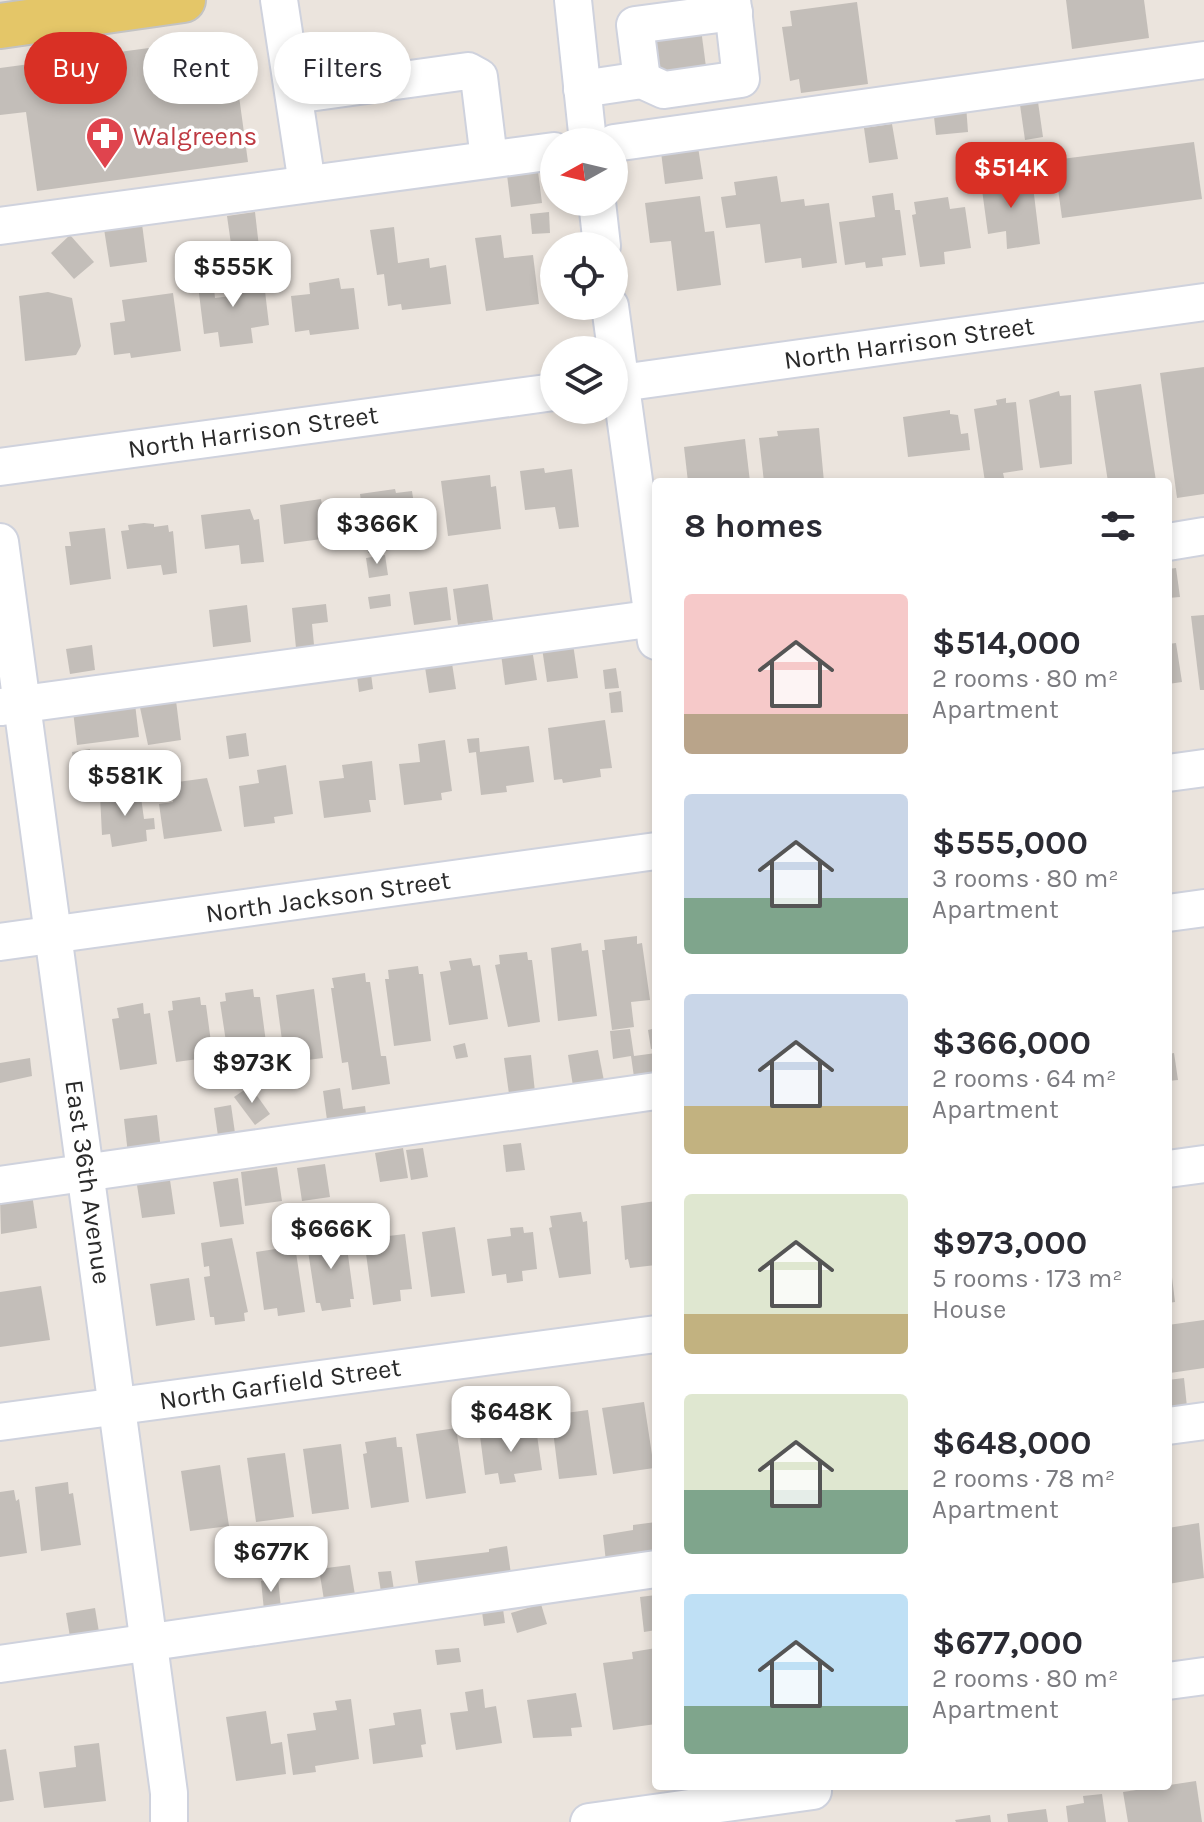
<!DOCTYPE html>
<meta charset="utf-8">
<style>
body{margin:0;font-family:Karla,sans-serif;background:#f7f7f7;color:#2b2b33;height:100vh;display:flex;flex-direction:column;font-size:30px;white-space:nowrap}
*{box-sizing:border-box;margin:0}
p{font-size:26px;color:#7c7c81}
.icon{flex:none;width:44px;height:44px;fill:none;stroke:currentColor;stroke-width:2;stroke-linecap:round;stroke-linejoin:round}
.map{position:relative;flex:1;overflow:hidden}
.side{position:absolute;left:652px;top:478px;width:520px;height:1312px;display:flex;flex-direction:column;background:#fff;border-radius:8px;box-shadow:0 4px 12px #0003}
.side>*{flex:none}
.banner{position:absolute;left:24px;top:32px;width:508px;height:72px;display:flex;gap:16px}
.needle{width:52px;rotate:262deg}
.tools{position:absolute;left:540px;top:128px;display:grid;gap:16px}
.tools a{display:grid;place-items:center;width:88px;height:88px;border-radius:50%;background:#fff;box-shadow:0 4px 12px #0003;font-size:40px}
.price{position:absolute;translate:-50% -68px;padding:0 18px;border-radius:16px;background:#fff;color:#222;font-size:26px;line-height:52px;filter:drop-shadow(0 2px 4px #0008)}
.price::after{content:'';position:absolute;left:50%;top:48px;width:24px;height:18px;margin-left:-12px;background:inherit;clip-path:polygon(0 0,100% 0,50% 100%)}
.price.current{background:#d93025;color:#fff}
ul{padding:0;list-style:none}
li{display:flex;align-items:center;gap:24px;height:200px;padding:0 32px}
li span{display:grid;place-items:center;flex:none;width:224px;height:160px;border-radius:8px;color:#555}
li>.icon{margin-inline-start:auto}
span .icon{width:96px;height:96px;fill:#fffc;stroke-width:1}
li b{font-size:34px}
h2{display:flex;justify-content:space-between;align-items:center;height:96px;padding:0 32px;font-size:34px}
.pill{padding:0 28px;border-radius:36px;background:#fff;box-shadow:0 4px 12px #0003;font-size:28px;line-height:72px}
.pill.current{background:#d93025;color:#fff}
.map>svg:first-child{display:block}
.building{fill:#c3beb9}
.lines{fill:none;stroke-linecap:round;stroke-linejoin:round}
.minor-casing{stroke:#cfd2dd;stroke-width:40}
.major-casing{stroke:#c3c3c3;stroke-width:48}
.minor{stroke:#fff;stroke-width:36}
.major{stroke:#e4c668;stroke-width:44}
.labels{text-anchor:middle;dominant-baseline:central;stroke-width:7;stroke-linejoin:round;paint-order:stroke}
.health-label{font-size:26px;fill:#be3a42;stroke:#fff;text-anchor:start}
.street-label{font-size:26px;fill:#2a2a2a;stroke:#fff}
</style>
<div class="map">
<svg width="1204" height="1822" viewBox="0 0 1204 1822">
<rect width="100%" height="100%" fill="#ebe4dd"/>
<g class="building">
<polygon points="1066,0 1144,0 1149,38 1072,49"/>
<polygon points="857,2 868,84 801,93 799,79 790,81 782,27 792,26 790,11"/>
<polygon points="701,29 706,67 655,73 650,36"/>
<polygon points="216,39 220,69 235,67 248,162 37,191 26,112 0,115 0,68"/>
<polygon points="1038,102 1043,137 1025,140 1020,105"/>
<polygon points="966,105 968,132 936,135 933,108"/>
<polygon points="892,124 898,159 869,163 864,128"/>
<polygon points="1194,142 1202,199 1062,218 1054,160"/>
<polygon points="698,147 703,179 665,184 661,152"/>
<polygon points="538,171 542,203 511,207 507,175"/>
<polygon points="1000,173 1001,182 1032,178 1040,244 1007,249 1006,231 988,234 980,175"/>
<polygon points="777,176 781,202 804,199 805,206 829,203 837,263 802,268 801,258 765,263 760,224 726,228 721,197 736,195 734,182"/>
<polygon points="893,193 895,210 900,210 906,255 882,258 883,266 866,268 865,262 845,265 839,222 875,217 872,196"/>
<polygon points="700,196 705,232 714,231 721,285 677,291 671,241 650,243 645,203"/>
<polygon points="948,197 950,209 965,207 971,248 944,252 945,264 920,267 912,215 916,214 914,202"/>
<polygon points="255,212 259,247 232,251 227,216"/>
<polygon points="549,212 550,233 532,234 530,214"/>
<polygon points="142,224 147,262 110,267 104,229"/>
<polygon points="394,227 398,263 429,258 430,268 446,265 451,304 402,310 401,304 388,306 384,274 377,275 370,230"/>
<polygon points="70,235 94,262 74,279 51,253"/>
<polygon points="501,235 504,258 533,255 539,304 486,311 475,238"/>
<polygon points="212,268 215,298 239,295 237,277 263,274 269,325 251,328 253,343 220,347 218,332 204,334 196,269"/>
<polygon points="339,278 341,289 354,288 359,329 310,335 309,330 295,332 291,296 310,294 309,283"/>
<polygon points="48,292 72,298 81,346 76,355 25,361 19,296"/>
<polygon points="173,293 181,351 131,358 130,353 114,355 110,323 125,321 122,300"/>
<polygon points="1204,367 1204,494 1177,498 1160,373"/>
<polygon points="1141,384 1156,481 1108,482 1094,391"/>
<polygon points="1059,391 1060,396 1071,395 1072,464 1040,468 1029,400"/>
<polygon points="1006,398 1006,403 1016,402 1023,470 1003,473 1005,482 985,482 974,409 997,405 996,400"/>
<polygon points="950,410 950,414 958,415 961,434 968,433 970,450 908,457 903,417"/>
<polygon points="819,428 824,482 764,482 759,438 778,436 777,431"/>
<polygon points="745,439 750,482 688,482 684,447"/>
<polygon points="544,468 545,473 572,469 579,527 559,529 555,507 525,510 520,471"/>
<polygon points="490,475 491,487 496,486 501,529 448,536 441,481"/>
<polygon points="395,489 396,493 412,491 420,546 368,553 360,494"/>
<polygon points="321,499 322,505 333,504 337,537 284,544 280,505"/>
<polygon points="250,509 254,520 259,519 264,562 241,564 239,545 205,549 201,515"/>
<polygon points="144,523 154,524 154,527 168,525 169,532 173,531 177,573 163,575 161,565 127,569 121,531 129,530 128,525"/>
<polygon points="105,528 111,579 70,585 65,546 71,546 69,532"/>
<polygon points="385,555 388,575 369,578 366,558"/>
<polygon points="1176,568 1180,597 1168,598 1168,569"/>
<polygon points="488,584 493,620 458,625 453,589"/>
<polygon points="447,587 451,620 414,625 409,592"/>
<polygon points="390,594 391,606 370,609 368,597"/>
<polygon points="326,604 328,622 312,624 314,645 296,648 292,608"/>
<polygon points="247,605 251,642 213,647 209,610"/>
<polygon points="1204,615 1204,690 1200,690 1191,616"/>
<polygon points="572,637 578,678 547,682 541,641"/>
<polygon points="1176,643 1182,682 1168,684 1168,644"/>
<polygon points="92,645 95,670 70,674 66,649"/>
<polygon points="532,649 537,680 505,685 501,654"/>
<polygon points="451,657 456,689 429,693 424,661"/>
<polygon points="616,668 619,688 605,689 603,670"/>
<polygon points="371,674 373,689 359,692 357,676"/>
<polygon points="621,691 623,712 611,713 609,693"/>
<polygon points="175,693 181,740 148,745 138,698"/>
<polygon points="135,704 139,737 77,745 73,711"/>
<polygon points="605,720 612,768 600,769 601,777 563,783 562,779 554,780 548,728"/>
<polygon points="246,733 249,756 229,759 226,736"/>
<polygon points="479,738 480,752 529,746 534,782 506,786 507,792 481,795 476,752 469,753 467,739"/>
<polygon points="445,740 452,791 441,793 442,800 404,805 399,764 420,762 418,744"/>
<polygon points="90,749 94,780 76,782 72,752"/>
<polygon points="372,761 376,800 369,800 371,812 324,818 319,781 344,778 342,765"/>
<polygon points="286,765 293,814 274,817 275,823 244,827 239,786 259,783 257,770"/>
<polygon points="162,769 163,781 151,783 150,770"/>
<polygon points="207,778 222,831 164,839 159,804 173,802 170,783"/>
<polygon points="168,785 170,800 156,802 154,787"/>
<polygon points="140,790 144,819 154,818 155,829 146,830 147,841 112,847 110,834 102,835 100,795"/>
<polygon points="637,936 637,944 642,943 650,1000 631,1002 634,1027 612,1030 602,950 605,950 604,940"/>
<polygon points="581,943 582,951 588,950 597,1016 558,1021 551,948"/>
<polygon points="527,952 528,960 532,960 540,1022 508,1027 495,965 500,964 499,955"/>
<polygon points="471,958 473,966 480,965 488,1019 449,1025 440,972 451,970 449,961"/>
<polygon points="418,966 419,974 423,974 431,1041 394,1046 385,979 389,979 388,970"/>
<polygon points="365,973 366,982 370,982 381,1056 386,1056 390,1084 352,1090 348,1062 342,1063 331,988 334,988 332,978"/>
<polygon points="253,989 254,997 260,997 267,1050 228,1055 220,1002 226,1001 225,993"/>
<polygon points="314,989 323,1058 285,1063 276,995"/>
<polygon points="200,997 201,1005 206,1005 213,1057 176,1062 168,1011 173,1010 172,1001"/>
<polygon points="143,1003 144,1014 150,1013 157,1064 120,1070 112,1019 119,1018 117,1008"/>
<polygon points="656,1028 656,1048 651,1049 648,1030"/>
<polygon points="630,1029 634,1056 656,1053 656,1080 635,1084 631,1056 613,1059 610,1031"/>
<polygon points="465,1043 468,1057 456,1059 453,1046"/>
<polygon points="598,1050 604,1081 573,1086 568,1055"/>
<polygon points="1174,1053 1178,1080 1168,1081 1168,1054"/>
<polygon points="531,1055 535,1092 509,1094 504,1058"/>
<polygon points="30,1058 32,1076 0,1083 0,1063"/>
<polygon points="250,1086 270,1114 255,1125 234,1097"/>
<polygon points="340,1088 343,1109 365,1106 367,1122 345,1117 327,1120 323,1091"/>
<polygon points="231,1105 235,1133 218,1136 214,1108"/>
<polygon points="157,1115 161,1150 128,1154 124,1119"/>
<polygon points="521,1143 525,1170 506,1172 503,1145"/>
<polygon points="403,1148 408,1178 380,1182 375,1153"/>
<polygon points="423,1148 428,1177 411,1180 406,1150"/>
<polygon points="325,1164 330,1197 302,1201 297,1168"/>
<polygon points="277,1167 282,1201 245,1206 241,1172"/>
<polygon points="238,1178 244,1224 220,1227 213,1182"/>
<polygon points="170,1180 175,1214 142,1218 137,1185"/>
<polygon points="32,1194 37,1228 1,1234 0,1198"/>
<polygon points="656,1201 656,1265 630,1268 628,1259 625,1260 621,1206"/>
<polygon points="581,1212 583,1222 587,1221 591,1274 559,1278 549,1228 552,1227 550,1216"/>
<polygon points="455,1227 465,1293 431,1297 422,1232"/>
<polygon points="523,1227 524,1233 533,1232 537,1269 522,1271 523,1281 507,1283 506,1274 492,1276 487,1239 511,1236 510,1228"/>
<polygon points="345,1233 354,1299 350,1299 351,1307 322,1311 320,1303 316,1303 306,1238"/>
<polygon points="405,1234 412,1289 400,1290 401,1301 373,1305 364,1239"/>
<polygon points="232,1238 248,1312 244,1313 245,1321 215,1325 214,1317 210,1317 204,1277 210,1276 209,1266 204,1267 201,1243"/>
<polygon points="295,1246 305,1312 278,1316 277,1308 264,1310 256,1252"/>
<polygon points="1168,1269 1171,1269 1175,1302 1168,1303"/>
<polygon points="189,1278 195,1320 156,1326 150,1284"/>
<polygon points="41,1286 50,1340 0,1347 0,1292"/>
<polygon points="1204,1320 1204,1368 1170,1373 1168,1325"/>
<polygon points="1184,1378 1187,1407 1168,1409 1168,1380"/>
<polygon points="644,1402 654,1468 613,1474 602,1408"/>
<polygon points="588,1410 597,1475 559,1479 551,1415"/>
<polygon points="456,1428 466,1493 426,1499 416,1434"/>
<polygon points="536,1428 542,1470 514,1474 516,1482 500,1484 498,1473 485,1475 480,1436"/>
<polygon points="396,1437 397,1447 402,1447 409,1502 371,1508 363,1454 367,1453 365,1442"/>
<polygon points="341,1444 349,1509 312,1514 303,1449"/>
<polygon points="285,1453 294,1517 256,1522 247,1458"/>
<polygon points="220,1465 229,1526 190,1531 181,1471"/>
<polygon points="68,1482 69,1494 73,1493 81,1545 41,1551 35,1487"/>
<polygon points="14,1490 16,1501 19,1499 27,1553 0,1557 0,1492"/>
<polygon points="656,1522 656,1554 606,1562 603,1535 633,1530 633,1525"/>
<polygon points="1199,1523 1204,1578 1168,1584 1168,1528"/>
<polygon points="507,1546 511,1574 419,1588 415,1561 489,1552 489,1549"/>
<polygon points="350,1565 355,1595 324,1600 319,1569"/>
<polygon points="391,1571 394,1590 381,1592 378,1572"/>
<polygon points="278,1579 281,1608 264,1610 261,1581"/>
<polygon points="656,1595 656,1630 644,1632 640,1597"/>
<polygon points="541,1604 547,1624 517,1633 511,1613"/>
<polygon points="95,1608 100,1638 71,1643 66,1613"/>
<polygon points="503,1609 505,1623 484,1626 482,1612"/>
<polygon points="459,1648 461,1662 437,1665 435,1650"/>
<polygon points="656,1648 656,1724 613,1730 603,1663 633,1659 632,1652"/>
<polygon points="483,1689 485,1708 496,1706 502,1743 456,1750 450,1713 468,1711 465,1692"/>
<polygon points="576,1693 582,1727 571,1728 572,1736 533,1738 527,1700"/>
<polygon points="351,1699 359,1759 315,1766 316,1772 293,1775 287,1734 316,1730 313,1713 337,1710 335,1701"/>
<polygon points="421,1709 426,1744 421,1745 423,1757 373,1764 369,1729 395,1725 393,1713"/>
<polygon points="266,1711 271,1744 282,1742 286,1774 236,1781 226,1717"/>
<polygon points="99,1743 106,1801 44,1808 39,1772 76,1767 74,1746"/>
<polygon points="6,1749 14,1800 0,1802 0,1750"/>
<polygon points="1196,1781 1202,1822 1128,1822 1123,1792"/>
<polygon points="1102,1794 1106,1822 1068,1822 1066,1806 1084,1803 1083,1796"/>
<polygon points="1046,1809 1048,1822 1008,1822 1007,1814"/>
<polygon points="990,1815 991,1822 956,1822 955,1820"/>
</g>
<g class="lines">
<defs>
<g id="minor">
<polyline points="279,0 307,184"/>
<polyline points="573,0 588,142"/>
<polyline points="642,80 635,25 734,12"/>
<polyline points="582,89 642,80 664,90 741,79 732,0"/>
<polyline points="294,95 468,71 479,77 489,159"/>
<polyline points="614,143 1204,60"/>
<polyline points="597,202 602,246"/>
<polyline points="0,226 554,151"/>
<polyline points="610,306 656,641"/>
<polyline points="614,384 1204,302"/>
<polyline points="0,467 554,392"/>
<polyline points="0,542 169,1793 169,1822"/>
<polyline points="1168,542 1204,536"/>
<polyline points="2,707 656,618"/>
<polyline points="1168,773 1204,768"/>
<polyline points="1168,913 1204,908"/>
<polyline points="0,942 656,851"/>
<polyline points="1168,1169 1204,1164"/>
<polyline points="0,1185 656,1091"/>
<polyline points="0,1422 656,1334"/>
<polyline points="1168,1426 1204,1421"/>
<polyline points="0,1664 656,1569"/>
<polyline points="1168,1681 1204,1676"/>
<polyline points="589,1822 813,1791"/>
</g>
<polyline id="major" points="0,26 183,0"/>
</defs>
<use href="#minor" class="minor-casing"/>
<use href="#major" class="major-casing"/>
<use href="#minor" class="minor"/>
<use href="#major" class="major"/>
</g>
<defs>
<symbol id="pharmacy-pin" viewBox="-11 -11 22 30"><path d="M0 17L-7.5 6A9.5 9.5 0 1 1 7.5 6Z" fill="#e0444e" stroke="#fff"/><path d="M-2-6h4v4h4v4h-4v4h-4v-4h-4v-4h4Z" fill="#fff"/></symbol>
</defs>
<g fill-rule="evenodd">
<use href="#pharmacy-pin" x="83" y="114" width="44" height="60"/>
</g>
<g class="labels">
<g class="health-label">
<text x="133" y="136">Walgreens</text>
</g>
<g class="street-label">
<text transform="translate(909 343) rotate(-8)">North Harrison Street</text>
<text transform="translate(253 432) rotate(-8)">North Harrison Street</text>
<text transform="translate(328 897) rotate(-8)">North Jackson Street</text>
<text transform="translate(88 1182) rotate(82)">East 36th Avenue</text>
<text transform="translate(280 1384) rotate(-8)">North Garfield Street</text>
</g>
</g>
</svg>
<div class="tools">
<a><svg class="needle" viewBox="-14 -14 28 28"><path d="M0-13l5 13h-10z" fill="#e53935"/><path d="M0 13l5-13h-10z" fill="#7c7c81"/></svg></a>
<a><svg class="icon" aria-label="locate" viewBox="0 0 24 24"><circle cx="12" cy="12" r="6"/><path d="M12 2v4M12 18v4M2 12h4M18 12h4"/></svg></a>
<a><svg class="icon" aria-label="layers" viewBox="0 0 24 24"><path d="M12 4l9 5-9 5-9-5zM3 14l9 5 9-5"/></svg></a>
</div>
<b class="price current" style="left:1011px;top:210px">$514K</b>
<b class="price" style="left:233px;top:309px">$555K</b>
<b class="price" style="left:377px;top:566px">$366K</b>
<b class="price" style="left:125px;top:818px">$581K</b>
<b class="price" style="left:252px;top:1105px">$973K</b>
<b class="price" style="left:331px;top:1271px">$666K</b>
<b class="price" style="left:511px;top:1454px">$648K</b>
<b class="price" style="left:271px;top:1594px">$677K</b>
<div class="banner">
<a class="pill current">Buy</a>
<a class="pill">Rent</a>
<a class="pill">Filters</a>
</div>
<section class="side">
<h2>8 homes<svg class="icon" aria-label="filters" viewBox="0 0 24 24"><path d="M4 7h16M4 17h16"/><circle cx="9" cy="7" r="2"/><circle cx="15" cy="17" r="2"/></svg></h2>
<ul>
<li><span style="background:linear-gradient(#f6c9c9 75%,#b9a48a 0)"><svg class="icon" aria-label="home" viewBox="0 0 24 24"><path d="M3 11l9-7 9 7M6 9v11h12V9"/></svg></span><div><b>$514,000</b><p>2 rooms · 80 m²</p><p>Apartment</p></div></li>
<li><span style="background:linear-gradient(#c9d6e8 65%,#7fa58c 0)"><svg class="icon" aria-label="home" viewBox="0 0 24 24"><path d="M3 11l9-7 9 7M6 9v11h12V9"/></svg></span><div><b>$555,000</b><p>3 rooms · 80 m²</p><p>Apartment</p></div></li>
<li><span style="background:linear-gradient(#c9d6e8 70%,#c2b280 0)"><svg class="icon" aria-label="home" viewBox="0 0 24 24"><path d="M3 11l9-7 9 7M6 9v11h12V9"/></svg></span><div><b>$366,000</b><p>2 rooms · 64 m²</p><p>Apartment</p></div></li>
<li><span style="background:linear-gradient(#dfe7d0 75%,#c2b280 0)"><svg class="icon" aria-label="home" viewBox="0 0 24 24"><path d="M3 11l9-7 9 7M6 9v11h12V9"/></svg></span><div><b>$973,000</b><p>5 rooms · 173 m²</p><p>House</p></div></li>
<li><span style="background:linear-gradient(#dfe7d0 60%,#7fa58c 0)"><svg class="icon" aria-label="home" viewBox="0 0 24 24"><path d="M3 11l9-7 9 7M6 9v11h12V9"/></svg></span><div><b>$648,000</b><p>2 rooms · 78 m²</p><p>Apartment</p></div></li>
<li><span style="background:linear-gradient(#bfe0f5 70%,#7fa58c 0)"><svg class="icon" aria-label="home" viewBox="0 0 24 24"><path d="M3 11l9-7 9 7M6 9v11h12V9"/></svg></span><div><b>$677,000</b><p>2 rooms · 80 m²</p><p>Apartment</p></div></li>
</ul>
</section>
</div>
